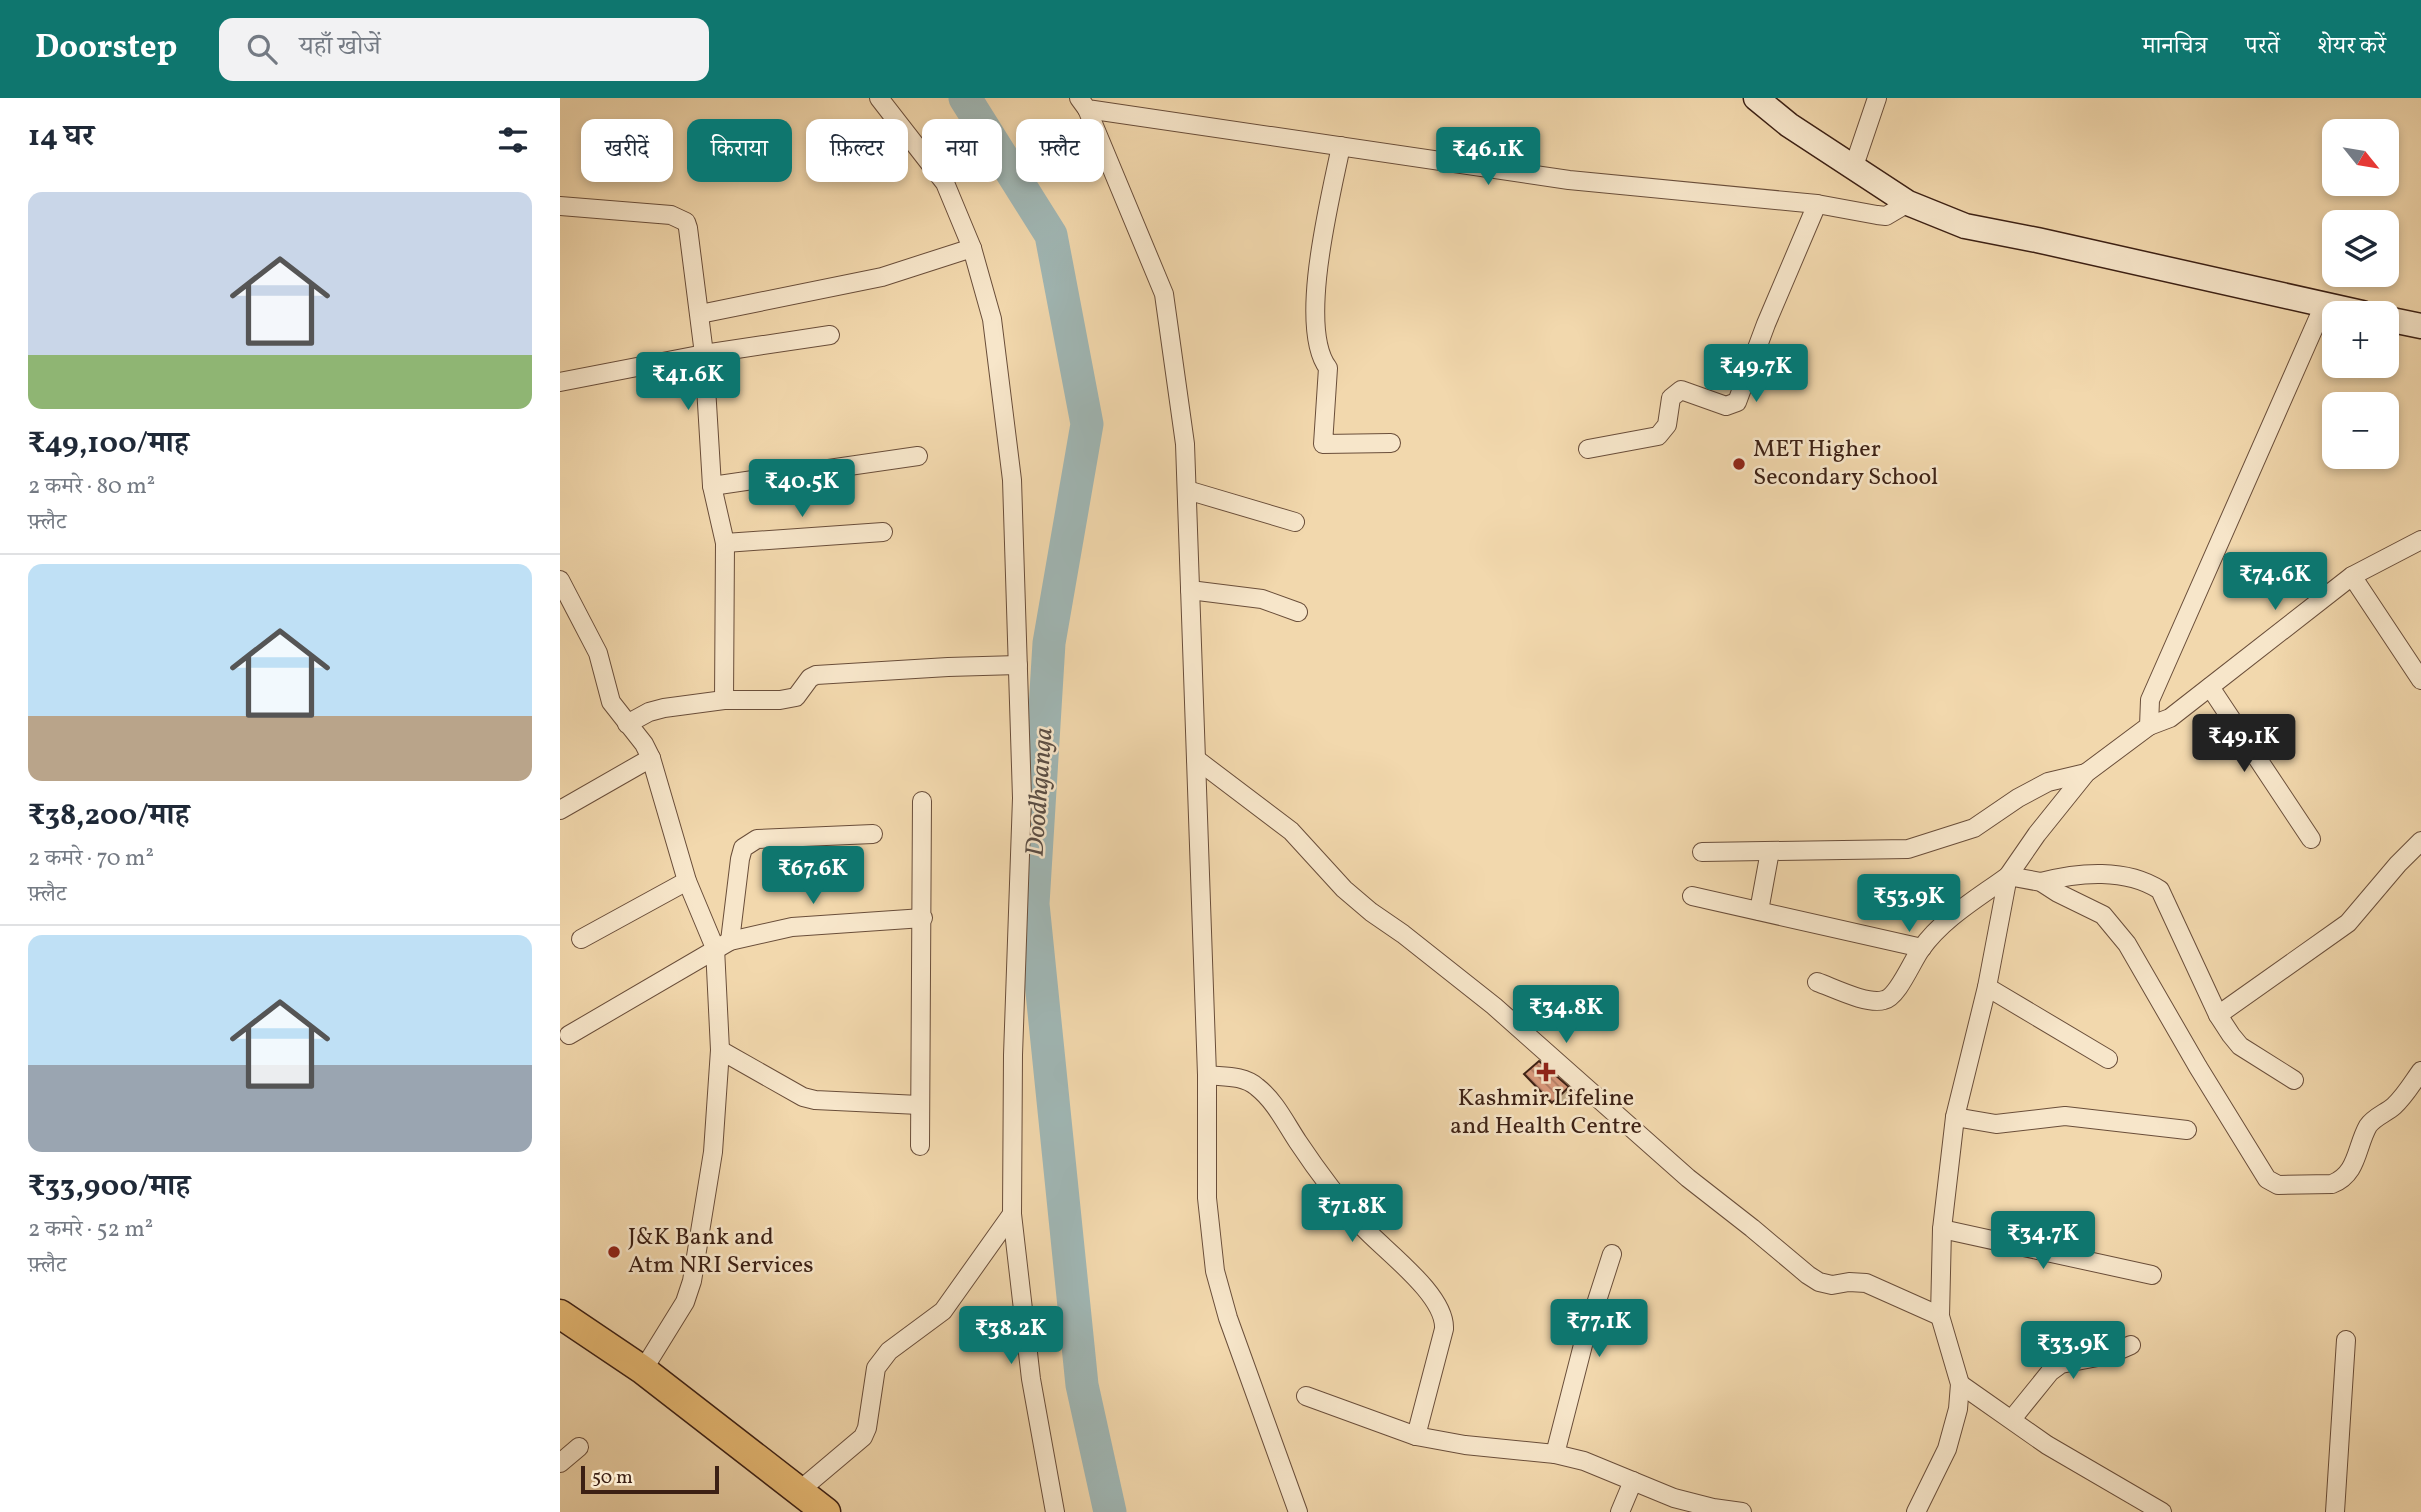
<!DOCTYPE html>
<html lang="hi">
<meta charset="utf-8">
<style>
body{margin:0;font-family:Vollkorn,"Noto Serif Devanagari",serif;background:#f2f2f3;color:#1f2937;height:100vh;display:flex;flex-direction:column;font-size:26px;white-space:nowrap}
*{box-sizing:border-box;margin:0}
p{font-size:23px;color:#747a83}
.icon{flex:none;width:38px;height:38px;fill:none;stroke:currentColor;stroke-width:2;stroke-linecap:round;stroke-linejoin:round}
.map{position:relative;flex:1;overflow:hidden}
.sheet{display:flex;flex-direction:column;background:#fff;width:560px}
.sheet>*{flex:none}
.hud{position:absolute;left:21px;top:21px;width:665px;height:63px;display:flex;gap:14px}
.needle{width:46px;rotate:120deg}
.controls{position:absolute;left:1762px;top:21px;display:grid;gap:14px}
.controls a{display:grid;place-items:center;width:77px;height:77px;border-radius:14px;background:#fff;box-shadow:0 4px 10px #0003;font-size:35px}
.scale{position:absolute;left:21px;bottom:18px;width:138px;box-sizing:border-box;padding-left:7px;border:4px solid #3c2014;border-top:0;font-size:19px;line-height:24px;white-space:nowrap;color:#3c2014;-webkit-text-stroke:5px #f7e6ca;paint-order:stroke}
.price{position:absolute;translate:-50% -60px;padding:0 16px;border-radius:7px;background:#0f766e;color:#fff;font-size:23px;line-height:46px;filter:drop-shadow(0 2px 4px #0008)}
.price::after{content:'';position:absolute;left:50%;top:42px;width:21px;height:16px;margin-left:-10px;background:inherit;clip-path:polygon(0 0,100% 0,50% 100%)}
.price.on{background:#222;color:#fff}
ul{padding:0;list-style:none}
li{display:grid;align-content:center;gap:14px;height:371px;padding:0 28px}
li+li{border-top:2px solid #e0e1e3}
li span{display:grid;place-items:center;height:217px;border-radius:14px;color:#555}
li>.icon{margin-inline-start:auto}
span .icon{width:126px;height:126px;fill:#fffc;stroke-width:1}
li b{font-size:30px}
h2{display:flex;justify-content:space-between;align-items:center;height:84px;padding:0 28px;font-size:30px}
.pill{padding:0 24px;border-radius:14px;background:#fff;box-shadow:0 4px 10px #0003;font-size:24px;line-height:63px}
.pill.on{background:#0f766e;color:#fff}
header{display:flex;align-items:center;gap:42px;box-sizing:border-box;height:98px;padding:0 35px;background:#0f766e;color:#fff}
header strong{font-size:33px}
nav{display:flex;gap:38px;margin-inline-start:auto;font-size:24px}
.search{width:490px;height:63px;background:#f2f2f3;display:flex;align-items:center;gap:18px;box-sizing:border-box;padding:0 24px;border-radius:14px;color:#747a83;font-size:26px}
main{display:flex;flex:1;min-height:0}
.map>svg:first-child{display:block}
.shadow{fill:#0003}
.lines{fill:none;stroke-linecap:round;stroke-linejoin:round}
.river{stroke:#a0b7b5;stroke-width:33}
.building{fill:url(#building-back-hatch);stroke:#3c2014;stroke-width:2}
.street-casing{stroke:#6a4e3a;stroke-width:20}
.secondary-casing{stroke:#3c2014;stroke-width:27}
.primary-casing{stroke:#3c2014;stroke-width:31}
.street{stroke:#f7e6ca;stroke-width:18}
.secondary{stroke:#f7e6ca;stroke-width:24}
.primary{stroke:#e9bc76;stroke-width:28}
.poi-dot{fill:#8f2418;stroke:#f7e6ca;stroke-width:2.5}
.labels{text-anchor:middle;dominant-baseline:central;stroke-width:5;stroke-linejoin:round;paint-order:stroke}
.poi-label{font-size:24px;fill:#3c2014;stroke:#f7e6ca;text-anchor:start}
.water-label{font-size:26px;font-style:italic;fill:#5a4d44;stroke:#f7e6ca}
</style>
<header>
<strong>Doorstep</strong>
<div class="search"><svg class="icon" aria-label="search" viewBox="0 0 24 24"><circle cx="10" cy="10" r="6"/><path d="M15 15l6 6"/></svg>यहाँ खोजें</div>
<nav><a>मानचित्र</a><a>परतें</a><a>शेयर करें</a></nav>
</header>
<main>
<section class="sheet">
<h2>14 घर<svg class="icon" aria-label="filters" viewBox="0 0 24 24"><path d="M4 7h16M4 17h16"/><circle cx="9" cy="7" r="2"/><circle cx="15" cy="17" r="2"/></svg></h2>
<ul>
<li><span style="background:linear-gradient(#c9d6e8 75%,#8fb573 0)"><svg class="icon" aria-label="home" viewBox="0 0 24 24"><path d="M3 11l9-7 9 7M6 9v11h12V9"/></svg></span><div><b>₹49,100/माह</b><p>2 कमरे · 80 m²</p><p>फ़्लैट</p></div></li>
<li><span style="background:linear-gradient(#bfe0f5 70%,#b9a48a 0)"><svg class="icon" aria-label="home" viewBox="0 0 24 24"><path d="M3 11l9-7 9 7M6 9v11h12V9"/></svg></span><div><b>₹38,200/माह</b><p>2 कमरे · 70 m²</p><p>फ़्लैट</p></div></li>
<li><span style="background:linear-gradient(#bfe0f5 60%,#9aa5b1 0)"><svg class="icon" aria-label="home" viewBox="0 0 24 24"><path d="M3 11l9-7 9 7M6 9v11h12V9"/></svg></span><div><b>₹33,900/माह</b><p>2 कमरे · 52 m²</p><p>फ़्लैट</p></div></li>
</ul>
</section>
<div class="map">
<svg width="1861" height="1414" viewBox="0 0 1861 1414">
<defs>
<pattern id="building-back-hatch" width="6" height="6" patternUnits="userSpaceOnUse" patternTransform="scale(1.75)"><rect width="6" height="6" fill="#d9997b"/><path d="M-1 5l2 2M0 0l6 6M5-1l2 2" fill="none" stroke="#b17c64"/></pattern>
</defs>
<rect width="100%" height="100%" fill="#f2d8ad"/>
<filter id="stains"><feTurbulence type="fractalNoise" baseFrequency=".00286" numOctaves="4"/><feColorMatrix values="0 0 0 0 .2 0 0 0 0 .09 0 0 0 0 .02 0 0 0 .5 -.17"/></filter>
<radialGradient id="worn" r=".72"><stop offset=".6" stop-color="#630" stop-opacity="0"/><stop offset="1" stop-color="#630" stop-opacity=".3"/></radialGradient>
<polygon class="shadow" points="979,965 1016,995 1002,1009 993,1004"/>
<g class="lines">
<polyline class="river" points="405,0 491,137 527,326 489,545 473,806 522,1287 550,1414"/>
</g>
<polygon class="building" points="979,963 1009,989 992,1005 964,976"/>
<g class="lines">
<defs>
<g id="street">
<polyline points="319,0 385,85 412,150 432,221 452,382 462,700 453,957 452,1116 471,1281 495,1414"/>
<polyline points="519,0 527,11 1009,82 1257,106 1317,117 1326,118 1348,105"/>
<polyline points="527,11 604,196 625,346 647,977 647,1100 655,1173 668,1220 738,1414"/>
<path d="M781 48C771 98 737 229 768 270L763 346 831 345"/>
<polyline points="1294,68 1317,0"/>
<polyline points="0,108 111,117 126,124 128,130 144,256 152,388 165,445 164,602"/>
<polyline points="140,216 322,179 412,150"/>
<polyline points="0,284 144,256 270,237"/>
<polyline points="1028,351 1098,338 1107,327 1111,300 1121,292 1166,308 1177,304 1206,226 1257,106"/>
<polyline points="152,388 358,358"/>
<polyline points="627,392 735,424"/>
<polyline points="165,445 323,434"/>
<polyline points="1792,478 1861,582"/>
<polyline points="0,482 38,555 51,604 84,646 91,660 127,783 155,850 160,952 153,1054 132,1183 125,1204 83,1272"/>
<polyline points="630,492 702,501 738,514"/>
<polyline points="1650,589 1751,741"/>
<polyline points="67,626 89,614 104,610 164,602 220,602 236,599 250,580 256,577 388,569 458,567"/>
<polyline points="1589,628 1610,620 1792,478 1861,442"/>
<polyline points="636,661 731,733 784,791 811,814 843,836 934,908 1128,1080 1192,1130 1248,1177 1259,1184 1272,1187 1289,1184 1306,1185 1380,1218"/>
<polyline points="0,712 91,660"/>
<polyline points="1142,754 1348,751 1414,730 1458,700 1488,684 1526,675"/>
<path d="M1481 784C1519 774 1566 770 1600 792L1658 917 1671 937 1680 948 1734 982"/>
<polyline points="1132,798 1362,850"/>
<polyline points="1199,813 1210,753"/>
<polyline points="21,841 127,783"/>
<polyline points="170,843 180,761 183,750 197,741 313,736"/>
<path d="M1257 884C1274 890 1307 907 1324 902 1338 899 1352 863 1361 851 1383 820 1418 800 1448 778L1481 784 1498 795 1543 817 1567 846 1638 969 1707 1081 1718 1087 1772 1086C1798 1076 1796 1049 1808 1028 1814 1019 1826 1015 1834 1008 1845 998 1853 984 1861 973"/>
<polyline points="1427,889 1548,961"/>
<polyline points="1658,917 1788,825 1838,766 1861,743"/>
<polyline points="9,937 170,843 232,829 363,820"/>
<polyline points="160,952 243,999 255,1002 359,1007"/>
<path d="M647 977C664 979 683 977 697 989 715 1003 726 1026 738 1044 758 1074 780 1103 803 1129 825 1153 886 1197 884 1231L856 1338"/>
<polyline points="1395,1019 1436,1026 1505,1018 1627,1032"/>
<polyline points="360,1048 362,703"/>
<polyline points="1382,1131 1592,1177"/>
<polyline points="1400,1286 1487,1347 1602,1414"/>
<polyline points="746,1298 856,1338 905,1347 995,1356 1024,1363 1114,1400 1153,1410 1182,1414"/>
<polyline points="1452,1321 1490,1274 1501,1266 1548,1257 1571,1247"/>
<polyline points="995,1356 1024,1243 1052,1156"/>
<polyline points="0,1365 19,1349"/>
<polyline points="239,1393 303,1339 307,1330 316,1270 329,1253 383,1213 452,1116"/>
<polyline points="1060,1414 1073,1383"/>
<polyline points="1356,1414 1387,1351 1398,1311 1400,1286 1380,1218 1382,1131 1395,1019 1427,889 1448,778 1477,736 1526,675 1589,628 1590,602 1764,207"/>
<polyline points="1775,1414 1786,1242"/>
</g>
<g id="secondary">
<polyline points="1196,0 1229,27 1348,105 1405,128 1477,142 1802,215"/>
<polyline points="1827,221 1861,228"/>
</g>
<polyline id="primary" points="0,1216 83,1272 266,1414"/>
</defs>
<use href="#street" class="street-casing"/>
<use href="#secondary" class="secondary-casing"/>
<use href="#primary" class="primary-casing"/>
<use href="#street" class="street"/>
<use href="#secondary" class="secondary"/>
<use href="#primary" class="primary"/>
</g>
<g class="poi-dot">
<circle cx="1179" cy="366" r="7"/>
<path d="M982.5 963.5h7v7h7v7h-7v7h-7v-7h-7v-7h7z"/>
<circle cx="54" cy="1154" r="7"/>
</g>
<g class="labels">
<g class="poi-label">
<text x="1193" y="352">MET Higher<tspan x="1193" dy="28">Secondary School</tspan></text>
<text x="986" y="1001" text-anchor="middle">Kashmir Lifeline<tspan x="986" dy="28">and Health Centre</tspan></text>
<text x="68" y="1140">J&amp;K Bank and<tspan x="68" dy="28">Atm NRI Services</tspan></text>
</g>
<g class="water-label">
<text transform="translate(480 694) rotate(-86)">Doodhganga</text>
</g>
</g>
<rect width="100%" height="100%" filter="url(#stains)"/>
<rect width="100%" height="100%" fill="url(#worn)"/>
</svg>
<div class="controls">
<a><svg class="needle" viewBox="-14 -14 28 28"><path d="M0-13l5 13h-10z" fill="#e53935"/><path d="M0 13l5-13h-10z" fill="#747a83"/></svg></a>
<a><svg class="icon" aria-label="layers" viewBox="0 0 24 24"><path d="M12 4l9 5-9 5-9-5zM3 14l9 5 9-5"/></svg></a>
<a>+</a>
<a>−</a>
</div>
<div class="scale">50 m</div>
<b class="price" style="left:928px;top:89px">₹46.1K</b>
<b class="price" style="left:1196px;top:306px">₹49.7K</b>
<b class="price" style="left:128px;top:314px">₹41.6K</b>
<b class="price" style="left:242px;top:421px">₹40.5K</b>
<b class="price" style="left:1715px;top:514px">₹74.6K</b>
<b class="price on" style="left:1684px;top:676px">₹49.1K</b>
<b class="price" style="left:253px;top:808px">₹67.6K</b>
<b class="price" style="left:1349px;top:836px">₹53.9K</b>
<b class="price" style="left:1006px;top:947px">₹34.8K</b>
<b class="price" style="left:792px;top:1146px">₹71.8K</b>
<b class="price" style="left:1483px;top:1173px">₹34.7K</b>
<b class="price" style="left:1039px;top:1261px">₹77.1K</b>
<b class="price" style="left:451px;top:1268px">₹38.2K</b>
<b class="price" style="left:1513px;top:1283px">₹33.9K</b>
<div class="hud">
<a class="pill">खरीदें</a>
<a class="pill on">किराया</a>
<a class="pill">फ़िल्टर</a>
<a class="pill">नया</a>
<a class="pill">फ़्लैट</a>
</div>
</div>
</main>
